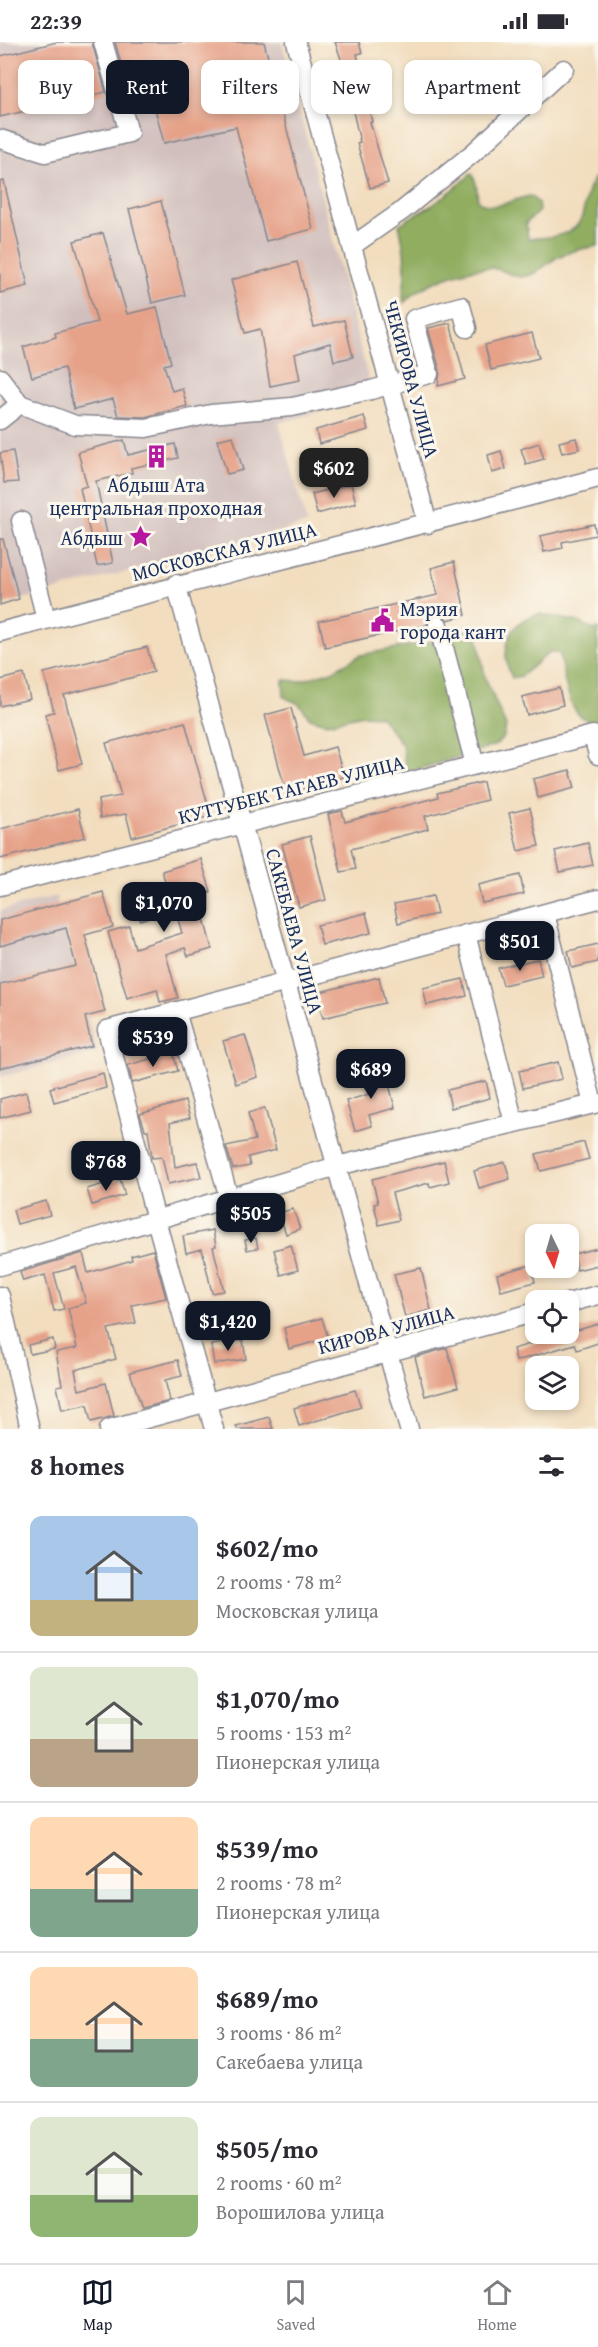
<!DOCTYPE html>
<meta charset="utf-8">
<style>
body{margin:0;font-family:"Gentium Book Plus",serif;background:#f2f2f3;color:#2b2b33;height:100vh;display:flex;flex-direction:column;font-size:22px;white-space:nowrap}
*{box-sizing:border-box;margin:0}
p{font-size:20px;color:#7c7c81}
.icon{flex:none;width:33px;height:33px;fill:none;stroke:currentColor;stroke-width:2;stroke-linecap:round;stroke-linejoin:round}
.map{position:relative;height:1387px;overflow:hidden}
.details{display:flex;flex-direction:column;background:#fff;flex:1}
.details>*{flex:none}
.hud{position:absolute;left:18px;top:18px;width:562px;height:54px;display:flex;gap:12px}
.needle{width:39px;rotate:175deg}
.tools{position:absolute;left:525px;top:1182px;display:grid;gap:12px}
.tools a{display:grid;place-items:center;width:54px;height:54px;border-radius:12px;background:#fff;box-shadow:0 3px 9px #0003;font-size:30px}
.price{position:absolute;translate:-50% -51px;padding:0 14px;border-radius:12px;background:#111827;color:#fff;font-size:20px;line-height:39px;filter:drop-shadow(0 2px 3px #0008)}
.price::after{content:'';position:absolute;left:50%;top:36px;width:18px;height:14px;margin-left:-9px;background:inherit;clip-path:polygon(0 0,100% 0,50% 100%)}
.price.active{background:#222;color:#fff}
ul{padding:0;list-style:none}
li{display:flex;align-items:center;gap:18px;height:150px;padding:0 30px}
li+li{border-top:2px solid #e1e1e2}
li span{display:grid;place-items:center;flex:none;width:168px;height:120px;border-radius:12px;color:#555}
li>.icon{margin-inline-start:auto}
span .icon{width:72px;height:72px;fill:#fffc;stroke-width:1}
li b{font-size:26px}
h2{display:flex;justify-content:space-between;align-items:center;height:72px;padding:0 30px;font-size:26px}
.pill{padding:0 21px;border-radius:12px;background:#fff;box-shadow:0 3px 9px #0003;font-size:21px;line-height:54px}
.pill.active{background:#111827;color:#fff}
.status{display:flex;justify-content:space-between;align-items:center;height:42px;padding:0 30px;background:#fff;direction:ltr}
.status svg{height:16px;fill:currentColor}
.dock{display:flex;justify-content:space-around;align-items:center;height:84px;border-top:2px solid #e1e1e2;background:#fff;font-size:16px;color:#7c7c81}
.dock a{display:grid;justify-items:center;gap:3px}
.dock .active{color:#111827}
.map>svg:first-child{display:block}
.industrial{fill:#d1bfbd}
.forest{fill:#90ad60;stroke:#566e5f;stroke-width:1.5}
.building{fill:#e6a289}
.lines{fill:none;stroke-linecap:round;stroke-linejoin:round}
.minor-casing{stroke:#86868e;stroke-width:21}
.minor{stroke:#fff;stroke-width:18}
.labels{text-anchor:middle;dominant-baseline:central;stroke-width:6;stroke-linejoin:round;paint-order:stroke}
.street-label{font-size:20px;fill:#1b2f5e;stroke:#fbf7ec}
.poi-label{font-size:20px;fill:#1b2f5e;stroke:#fbf7ec}
</style>
<div class="status"><b>22:39</b><svg viewBox="0 0 49 12"><path d="M0 12V9h3v3zM5 12V6h3v6zM10 12V3h3v9zM15 12V0h3v12zM26 1h20v11H26zM47 4h2v5h-2z"/></svg></div>
<div class="map">
<svg width="598" height="1387" viewBox="0 0 598 1387">
<rect width="100%" height="100%" fill="#fbf7ec"/>
<filter id="ink" filterUnits="userSpaceOnUse"><feTurbulence type="fractalNoise" baseFrequency=".0167" numOctaves="2"/><feDisplacementMap in="SourceGraphic" scale="12" xChannelSelector="R" yChannelSelector="G"/><feConvolveMatrix kernelMatrix="1 2 1 2 8 2 1 2 1" color-interpolation-filters="sRGB"/></filter>
<filter id="wash" filterUnits="userSpaceOnUse"><feTurbulence type="fractalNoise" baseFrequency=".008" numOctaves="4" result="noise"/><feDisplacementMap in="SourceGraphic" scale="24" xChannelSelector="R" yChannelSelector="G"/><feGaussianBlur stdDeviation="1.35" result="paint"/><feColorMatrix in="noise" values="0 0 0 0 0 0 0 0 0 0 0 0 0 0 0 0 0 1.4 0 .05"/><feComposite in="paint" operator="in"/></filter>
<g filter="url(#wash)">
<rect width="100%" height="100%" fill="#f2ddbe"/>
<g class="industrial">
<polygon points="0,0 282,0 373,355 279,381 307,482 0,563"/>
<polygon points="56,854 97,1010 0,1035 0,869"/>
</g>
<g class="forest">
<path d="M472 131 476 141 478 158C494 172 512 156 531 154L538 161 539 169 526 181 528 197C548 195 578 196 583 171 587 156 586 144 598 133V204C585 206 570 209 558 215 548 220 538 232 527 234 513 237 508 229 496 227 475 221 417 243 404 261 401 249 406 239 405 227 405 212 403 198 399 183 411 174 419 171 431 164 446 154 459 143 472 131Z"/>
<path d="M540 572 579 580 594 588 598 586V685C591 681 583 677 578 672 568 663 562 626 560 612L551 609 521 634 512 636C499 609 508 577 540 572Z"/>
<polygon points="476,584 485,635 506,684 504,695 496,703 406,731 402,702 380,674 363,673 327,681 310,676 299,662 284,655 283,638 300,639 332,629 361,613 444,597"/>
</g>
<g id="blocks">
<g class="building">
<polygon points="57,0 92,0 106,50 0,75 0,14"/>
<polygon points="115,0 264,0 313,187 266,199 236,85 164,101 145,29 125,35"/>
<polygon points="335,0 359,0 362,11 357,12 372,80 370,80 388,141 370,146 357,101 360,100 341,17"/>
<polygon points="4,139 28,244 0,251 0,140"/>
<polygon points="161,159 185,253 152,261 129,167"/>
<polygon points="103,191 127,272 157,265 171,321 164,323 172,349 182,346 187,364 145,375 118,374 113,357 74,367 64,326 32,335 23,305 56,295 55,291 97,280 74,199"/>
<polygon points="297,220 314,285 344,278 353,315 334,319 330,301 295,312 300,338 270,344 260,287 245,291 231,238"/>
<polygon points="450,281 465,337 438,344 440,329 428,286"/>
<polygon points="532,291 539,316 491,328 485,303"/>
<polygon points="364,374 368,388 319,402 316,388"/>
<polygon points="233,394 243,428 227,432 217,398"/>
<polygon points="576,396 579,407 562,411 559,400"/>
<polygon points="124,398 128,413 175,402 178,416 131,426 132,431 96,439 113,521 97,524 80,446 87,444 78,410"/>
<polygon points="539,401 544,417 526,422 521,407"/>
<polygon points="13,409 18,440 4,441 0,411"/>
<polygon points="501,409 506,427 492,431 488,413"/>
<polygon points="351,442 356,461 317,472 312,452"/>
<polygon points="594,482 596,493 562,500 563,506 544,510 540,494"/>
<polygon points="0,497 3,497 19,557 0,563"/>
<polygon points="454,520 466,573 448,578 441,572 436,572 430,575 427,583 325,605 319,579 438,553 431,526"/>
<polygon points="147,605 154,630 64,653 82,722 59,728 45,672 54,670 44,631"/>
<polygon points="24,632 30,657 0,664 0,638"/>
<polygon points="559,646 563,663 527,673 522,655"/>
<polygon points="291,666 304,714 335,705 344,735 286,750 265,673"/>
<polygon points="185,680 211,774 132,795 126,772 100,776 98,758 121,754 106,701"/>
<polygon points="570,728 575,746 538,756 533,737"/>
<polygon points="483,740 487,758 425,774 428,787 351,807 356,827 341,830 328,772 342,769 345,780 438,755 437,751"/>
<polygon points="530,766 539,804 518,809 509,771"/>
<polygon points="78,767 85,795 0,817 0,787"/>
<polygon points="310,794 326,858 299,865 282,802"/>
<polygon points="588,801 593,823 560,830 555,809"/>
<polygon points="201,817 211,850 198,854 212,907 188,914 185,906 166,912 178,956 160,960 157,947 127,956 108,890 129,884 135,906 182,891 175,867 140,878 133,856 167,846 162,829"/>
<polygon points="520,833 524,852 482,861 478,843"/>
<polygon points="103,850 113,885 85,893 105,970 85,975 92,1004 0,1026 0,942 76,924 66,886 0,904 0,878"/>
<polygon points="433,854 437,872 398,881 394,862"/>
<polygon points="366,871 371,891 322,903 317,883"/>
<polygon points="598,902 598,920 572,926 568,909"/>
<polygon points="538,917 542,934 503,943 498,926"/>
<polygon points="379,935 385,961 323,976 316,951"/>
<polygon points="463,937 467,954 427,963 423,946"/>
<polygon points="245,993 258,1035 236,1042 223,999"/>
<polygon points="173,1011 178,1029 132,1041 128,1023"/>
<polygon points="558,1020 562,1037 523,1046 519,1029"/>
<polygon points="385,1027 395,1066 369,1073 372,1084 355,1089 346,1059 369,1052 364,1032"/>
<polygon points="103,1031 106,1046 54,1060 50,1046"/>
<polygon points="486,1039 490,1056 451,1066 447,1048"/>
<polygon points="26,1050 31,1068 0,1076 0,1057"/>
<polygon points="185,1059 190,1076 170,1081 175,1125 197,1120 201,1135 168,1142 162,1115 152,1116 148,1088 145,1088 140,1072"/>
<polygon points="265,1066 276,1108 248,1115 250,1124 233,1127 226,1104 255,1098 248,1071"/>
<polygon points="584,1100 589,1117 541,1129 536,1112"/>
<polygon points="444,1119 449,1140 430,1145 429,1141 392,1151 399,1178 379,1183 374,1162 378,1161 372,1137"/>
<polygon points="505,1120 510,1137 479,1146 474,1129"/>
<polygon points="120,1137 125,1153 92,1163 87,1147"/>
<polygon points="46,1159 50,1173 17,1182 13,1168"/>
<polygon points="293,1167 300,1187 286,1192 279,1171"/>
<polygon points="213,1188 216,1204 213,1205 224,1249 212,1251 202,1207 186,1211 183,1194"/>
<polygon points="256,1196 258,1206 247,1208 245,1198"/>
<polygon points="291,1203 298,1228 281,1233 274,1208"/>
<polygon points="598,1206 598,1223 577,1228 573,1212"/>
<polygon points="153,1208 166,1256 132,1263 136,1281 108,1287 116,1317 75,1328 79,1348 106,1341 114,1374 91,1380 87,1363 62,1368 57,1344 62,1343 56,1310 77,1306 68,1266 86,1261 76,1225 54,1231 64,1267 54,1269 45,1233 23,1239 20,1230 83,1211 88,1231 132,1218 131,1214"/>
<polygon points="531,1223 535,1240 501,1249 497,1232"/>
<polygon points="421,1226 431,1268 405,1275 394,1232"/>
<polygon points="322,1276 328,1296 289,1307 284,1286"/>
<polygon points="598,1282 598,1301 577,1308 575,1302 516,1319 513,1307"/>
<polygon points="53,1297 55,1307 30,1312 28,1303"/>
<polygon points="243,1298 246,1317 214,1322 211,1303"/>
<polygon points="447,1306 458,1345 425,1354 415,1315"/>
<polygon points="178,1318 182,1334 165,1338 170,1359 142,1366 130,1330"/>
<polygon points="355,1348 361,1365 299,1384 294,1366"/>
<polygon points="269,1375 273,1387 237,1387 236,1384"/>
</g>
</g>
</g>
<g filter="url(#ink)">
<use href="#blocks" fill-opacity="0" stroke="#86868e" stroke-width="1.5"/>
<g class="lines">
<defs>
<g id="minor">
<polyline points="296,0 428,482"/>
<polyline points="0,97 45,111 129,91 103,0"/>
<polyline points="352,204 402,169 473,111 564,27"/>
<polyline points="0,336 20,362 75,383 146,386 211,372 292,365 371,348 429,332 414,277 461,264 467,286"/>
<polyline points="0,378 20,362"/>
<polyline points="21,479 46,577"/>
<polyline points="176,542 409,1387"/>
<polyline points="438,583 475,723"/>
<path d="M0 590C199 537 399 490 598 436"/>
<polyline points="0,844 593,693 598,713"/>
<polyline points="545,872 593,1062"/>
<polyline points="466,892 514,1081"/>
<polyline points="176,969 229,1156"/>
<polyline points="0,1224 337,1124 598,1061"/>
<polyline points="0,1254 30,1387"/>
<polyline points="568,1261 598,1253"/>
<polyline points="109,1387 536,1270"/>
<polyline points="214,1387 156,1178 107,988 598,857"/>
</g>
</defs>
<use href="#minor" class="minor-casing"/>
<use href="#minor" class="minor"/>
</g>
</g>
<defs>
<symbol id="building-bare" viewBox="-9 -9 18 18"><path d="M-4-6H4V6H1V3H-1V6H-4ZM-2.5-4.3h1.7v1.8h-1.7ZM.8-4.3h1.7v1.8H.8ZM-2.5-1h1.7V.8h-1.7ZM.8-1h1.7V.8H.8Z" fill="#b5179e" stroke="#fbf7ec" stroke-width="2.5" paint-order="stroke"/></symbol>
<symbol id="sight-bare" viewBox="-9 -9 18 18"><path d="M0-6L1.8-2.2L6-1.7L2.9 1.2L3.7 5.4L0 3.3L-3.7 5.4L-2.9 1.2L-6-1.7L-1.8-2.2Z" fill="#b5179e" stroke="#fbf7ec" stroke-width="2.5" paint-order="stroke"/></symbol>
<symbol id="civic-bare" viewBox="-9 -9 18 18"><path d="M-.6-6.5H3V-4.5H.6V-3L4-1V1h2V6H-6V1h2V-1L-.6-3ZM-1.2 2.5V6h2.4V2.5Z" fill="#b5179e" stroke="#fbf7ec" stroke-width="2.5" paint-order="stroke"/></symbol>
</defs>
<g fill-rule="evenodd">
<use href="#building-bare" x="140" y="398" width="33" height="33"/>
<use href="#sight-bare" x="124" y="478" width="33" height="33"/>
<use href="#civic-bare" x="366" y="562" width="33" height="33"/>
</g>
<g class="labels">
<g class="street-label">
<text transform="translate(412 337) rotate(75)">ЧЕКИРОВА УЛИЦА</text>
<text transform="translate(224 509) rotate(-14)">МОСКОВСКАЯ УЛИЦА</text>
<text transform="translate(291 747) rotate(-14)">КУТТУБЕК ТАГАЕВ УЛИЦА</text>
<text transform="translate(295 889) rotate(75)">САКЕБАЕВА УЛИЦА</text>
<text transform="translate(386 1287) rotate(-15)">КИРОВА УЛИЦА</text>
</g>
<g class="poi-label">
<text x="156" y="442">Абдыш Ата<tspan x="156" dy="23">центральная проходная</tspan></text>
<text x="123" y="495" text-anchor="end">Абдыш</text>
<text x="400" y="566" text-anchor="start">Мэрия<tspan x="400" dy="23">города кант</tspan></text>
</g>
</g>
</svg>
<div class="tools">
<a><svg class="needle" viewBox="-14 -14 28 28"><path d="M0-13l5 13h-10z" fill="#e53935"/><path d="M0 13l5-13h-10z" fill="#7c7c81"/></svg></a>
<a><svg class="icon" aria-label="locate" viewBox="0 0 24 24"><circle cx="12" cy="12" r="6"/><path d="M12 2v4M12 18v4M2 12h4M18 12h4"/></svg></a>
<a><svg class="icon" aria-label="layers" viewBox="0 0 24 24"><path d="M12 4l9 5-9 5-9-5zM3 14l9 5 9-5"/></svg></a>
</div>
<b class="price active" style="left:334px;top:457px">$602</b>
<b class="price" style="left:164px;top:891px">$1,070</b>
<b class="price" style="left:520px;top:930px">$501</b>
<b class="price" style="left:153px;top:1026px">$539</b>
<b class="price" style="left:371px;top:1058px">$689</b>
<b class="price" style="left:106px;top:1150px">$768</b>
<b class="price" style="left:251px;top:1202px">$505</b>
<b class="price" style="left:228px;top:1310px">$1,420</b>
<div class="hud">
<a class="pill">Buy</a>
<a class="pill active">Rent</a>
<a class="pill">Filters</a>
<a class="pill">New</a>
<a class="pill">Apartment</a>
</div>
</div>
<section class="details">
<h2>8 homes<svg class="icon" aria-label="filters" viewBox="0 0 24 24"><path d="M4 7h16M4 17h16"/><circle cx="9" cy="7" r="2"/><circle cx="15" cy="17" r="2"/></svg></h2>
<ul>
<li><span style="background:linear-gradient(#a9c7e8 70%,#c2b280 0)"><svg class="icon" aria-label="home" viewBox="0 0 24 24"><path d="M3 11l9-7 9 7M6 9v11h12V9"/></svg></span><div><b>$602/mo</b><p>2 rooms · 78 m²</p><p>Московская улица</p></div></li>
<li><span style="background:linear-gradient(#dfe7d0 60%,#b9a48a 0)"><svg class="icon" aria-label="home" viewBox="0 0 24 24"><path d="M3 11l9-7 9 7M6 9v11h12V9"/></svg></span><div><b>$1,070/mo</b><p>5 rooms · 153 m²</p><p>Пионерская улица</p></div></li>
<li><span style="background:linear-gradient(#ffd9b3 60%,#7fa58c 0)"><svg class="icon" aria-label="home" viewBox="0 0 24 24"><path d="M3 11l9-7 9 7M6 9v11h12V9"/></svg></span><div><b>$539/mo</b><p>2 rooms · 78 m²</p><p>Пионерская улица</p></div></li>
<li><span style="background:linear-gradient(#ffd9b3 60%,#7fa58c 0)"><svg class="icon" aria-label="home" viewBox="0 0 24 24"><path d="M3 11l9-7 9 7M6 9v11h12V9"/></svg></span><div><b>$689/mo</b><p>3 rooms · 86 m²</p><p>Сакебаева улица</p></div></li>
<li><span style="background:linear-gradient(#dfe7d0 65%,#8fb573 0)"><svg class="icon" aria-label="home" viewBox="0 0 24 24"><path d="M3 11l9-7 9 7M6 9v11h12V9"/></svg></span><div><b>$505/mo</b><p>2 rooms · 60 m²</p><p>Ворошилова улица</p></div></li>
</ul>
</section>
<nav class="dock">
<a class="active"><svg class="icon" aria-label="map" viewBox="0 0 24 24"><path d="M3 6l6-2 6 2 6-2v14l-6 2-6-2-6 2zM9 4v14M15 6v14"/></svg>Map</a>
<a><svg class="icon" aria-label="saved" viewBox="0 0 24 24"><path d="M7 4h10v16l-5-4-5 4z"/></svg>Saved</a>
<a><svg class="icon" aria-label="home" viewBox="0 0 24 24"><path d="M3 11l9-7 9 7M6 9v11h12V9"/></svg>Home</a>
</nav>
